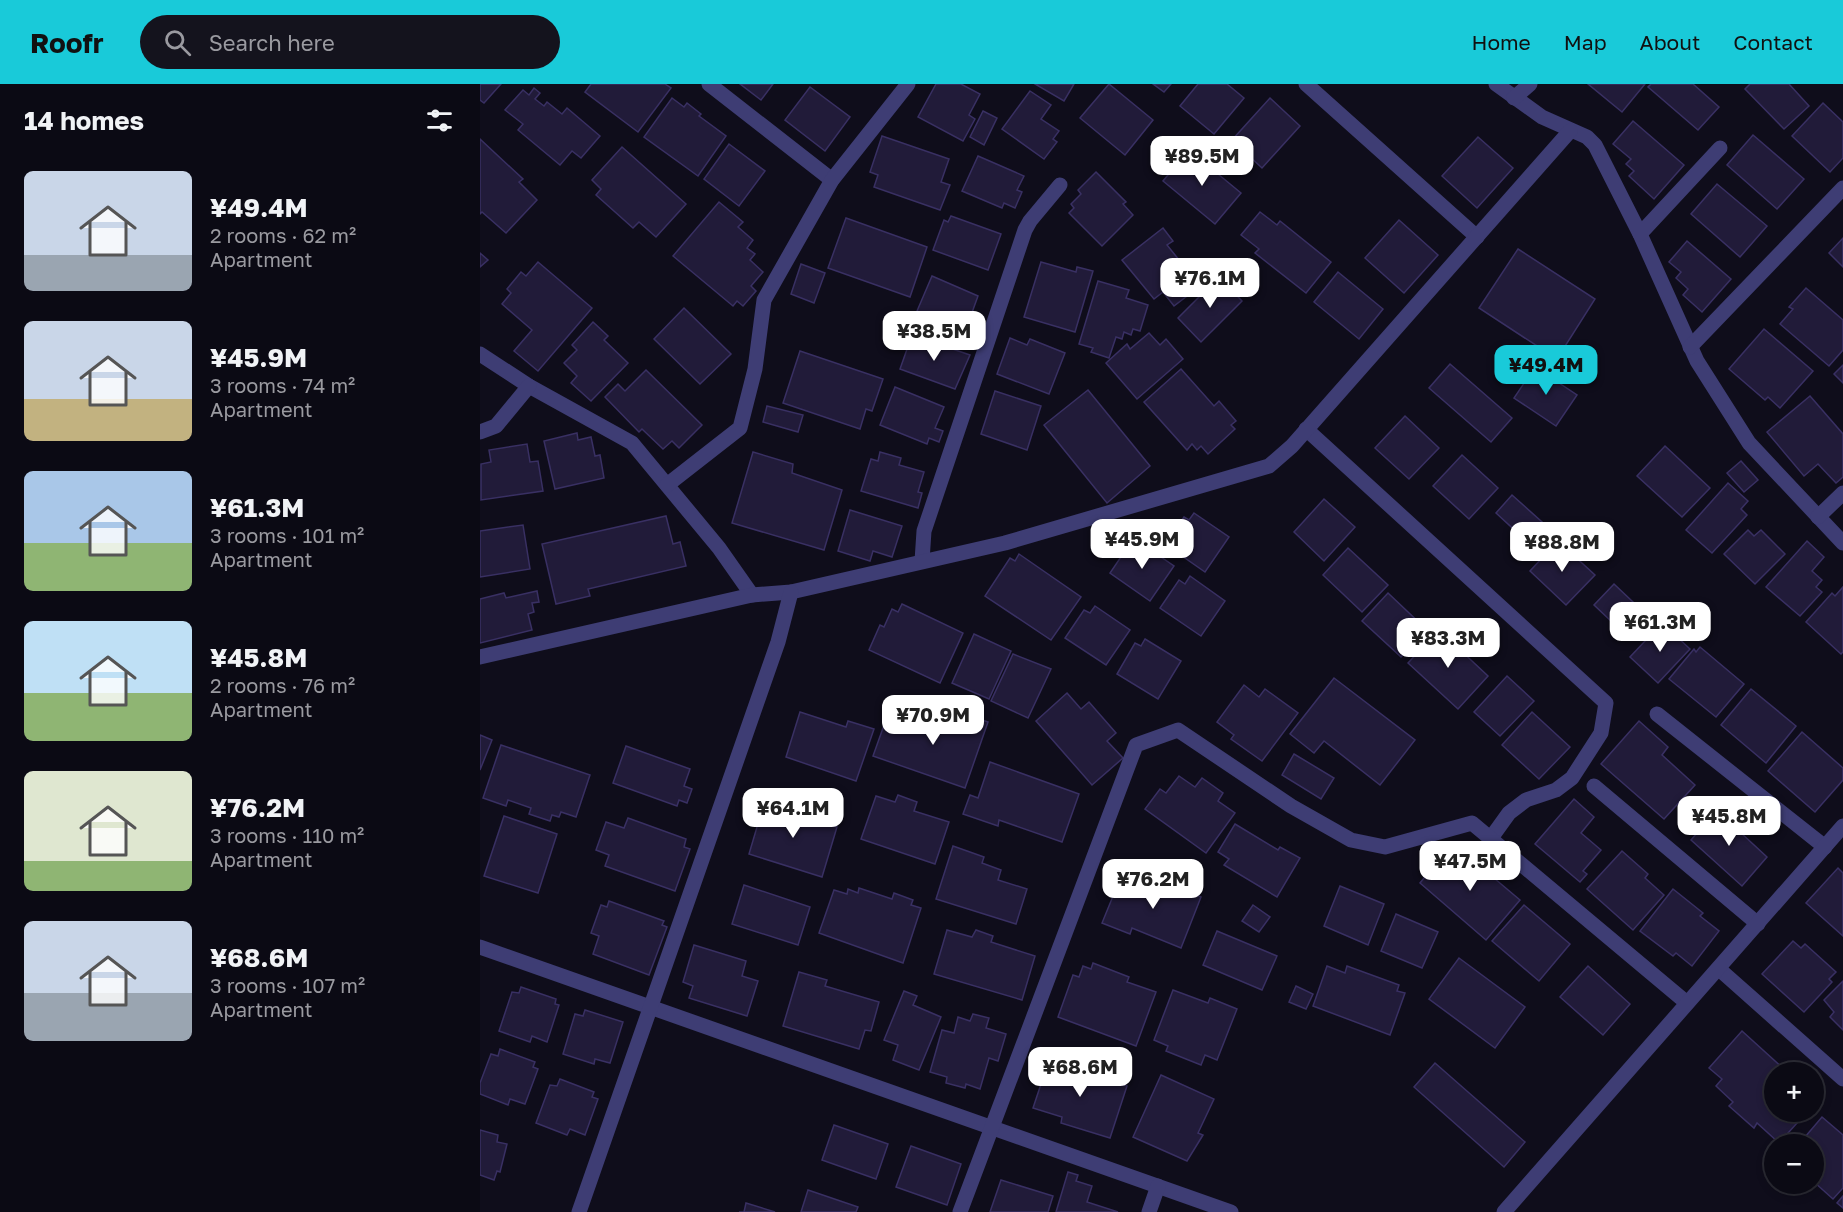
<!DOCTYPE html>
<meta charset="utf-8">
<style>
body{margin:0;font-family:"Golos Text",sans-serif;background:#14131d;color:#f1f3f6;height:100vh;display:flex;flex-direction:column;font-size:22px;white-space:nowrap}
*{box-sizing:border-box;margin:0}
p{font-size:20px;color:#9a9aa0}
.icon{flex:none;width:33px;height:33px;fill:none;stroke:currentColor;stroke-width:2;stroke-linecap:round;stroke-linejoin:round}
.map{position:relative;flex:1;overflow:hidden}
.drawer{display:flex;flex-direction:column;background:#0b0a14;width:480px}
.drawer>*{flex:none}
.fabs{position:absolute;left:1284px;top:978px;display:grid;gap:12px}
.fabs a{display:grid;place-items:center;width:60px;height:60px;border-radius:50%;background:#0b0a14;box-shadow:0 3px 9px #0003,0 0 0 2px #2b2b34;font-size:30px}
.price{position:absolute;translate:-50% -51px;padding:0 14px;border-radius:12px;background:#fff;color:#222;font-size:20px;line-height:39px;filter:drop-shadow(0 2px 3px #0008)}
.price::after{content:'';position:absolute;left:50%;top:36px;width:18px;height:14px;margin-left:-9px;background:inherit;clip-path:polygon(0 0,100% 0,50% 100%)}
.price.selected{background:#19cad9;color:#111}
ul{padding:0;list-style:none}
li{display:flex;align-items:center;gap:18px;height:150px;padding:0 24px}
li span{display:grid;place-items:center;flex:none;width:168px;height:120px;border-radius:9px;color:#555}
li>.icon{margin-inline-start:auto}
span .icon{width:72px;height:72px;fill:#fffc;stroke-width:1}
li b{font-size:26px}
h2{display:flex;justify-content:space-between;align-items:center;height:72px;padding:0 24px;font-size:26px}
header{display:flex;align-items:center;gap:36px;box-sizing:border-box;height:84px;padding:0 30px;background:#19cad9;color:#111}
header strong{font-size:28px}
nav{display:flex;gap:33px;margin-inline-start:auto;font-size:21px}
.search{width:420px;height:54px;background:#14131d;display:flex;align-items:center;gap:15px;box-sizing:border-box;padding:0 21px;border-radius:33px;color:#9a9aa0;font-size:22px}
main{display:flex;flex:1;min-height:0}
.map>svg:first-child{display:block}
.building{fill:#211b39;stroke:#393063;stroke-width:1.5}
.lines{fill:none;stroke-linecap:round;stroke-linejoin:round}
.street{stroke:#3e3d74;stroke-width:15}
</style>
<header>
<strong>Roofr</strong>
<div class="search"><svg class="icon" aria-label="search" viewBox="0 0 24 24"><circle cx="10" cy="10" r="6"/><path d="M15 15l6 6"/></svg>Search here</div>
<nav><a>Home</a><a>Map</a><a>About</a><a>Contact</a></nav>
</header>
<main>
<section class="drawer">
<h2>14 homes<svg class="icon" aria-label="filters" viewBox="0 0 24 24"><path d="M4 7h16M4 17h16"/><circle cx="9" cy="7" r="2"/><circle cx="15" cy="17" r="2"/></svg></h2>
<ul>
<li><span style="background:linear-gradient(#c9d6e8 70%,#9aa5b1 0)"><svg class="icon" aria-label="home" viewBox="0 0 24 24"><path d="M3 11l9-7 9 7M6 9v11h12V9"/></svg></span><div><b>¥49.4M</b><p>2 rooms · 62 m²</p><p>Apartment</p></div></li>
<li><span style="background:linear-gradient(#c9d6e8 65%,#c2b280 0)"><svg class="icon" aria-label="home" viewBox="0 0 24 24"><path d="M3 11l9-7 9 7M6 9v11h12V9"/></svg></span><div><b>¥45.9M</b><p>3 rooms · 74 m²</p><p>Apartment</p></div></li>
<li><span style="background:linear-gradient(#a9c7e8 60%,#8fb573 0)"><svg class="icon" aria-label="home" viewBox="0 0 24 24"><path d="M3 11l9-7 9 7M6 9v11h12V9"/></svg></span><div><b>¥61.3M</b><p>3 rooms · 101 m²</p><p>Apartment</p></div></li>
<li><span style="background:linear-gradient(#bfe0f5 60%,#8fb573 0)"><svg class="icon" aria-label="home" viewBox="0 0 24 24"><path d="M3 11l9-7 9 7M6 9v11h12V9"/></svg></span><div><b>¥45.8M</b><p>2 rooms · 76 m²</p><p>Apartment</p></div></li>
<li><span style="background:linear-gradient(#dfe7d0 75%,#8fb573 0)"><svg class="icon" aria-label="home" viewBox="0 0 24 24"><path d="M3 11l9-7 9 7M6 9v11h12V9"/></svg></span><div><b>¥76.2M</b><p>3 rooms · 110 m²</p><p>Apartment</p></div></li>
<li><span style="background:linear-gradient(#c9d6e8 60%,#9aa5b1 0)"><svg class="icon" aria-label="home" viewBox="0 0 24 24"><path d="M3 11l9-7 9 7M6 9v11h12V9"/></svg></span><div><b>¥68.6M</b><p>3 rooms · 107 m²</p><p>Apartment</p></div></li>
</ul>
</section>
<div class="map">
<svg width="1363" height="1128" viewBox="0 0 1363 1128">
<rect width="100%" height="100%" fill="#0f0d1b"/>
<g class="building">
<polygon points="0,0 21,0 4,19 0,16"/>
<polygon points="111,0 185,0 191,4 158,48 105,8"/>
<polygon points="260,0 293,0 281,16"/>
<polygon points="456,0 481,0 500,10 489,31 495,35 483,57 438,33"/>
<polygon points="555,0 594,0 584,17"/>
<polygon points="629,0 673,36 645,71 600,34"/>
<polygon points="673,0 691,0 684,8"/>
<polygon points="718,0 747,0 764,14 734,50 700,22"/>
<polygon points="1108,0 1165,0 1142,28"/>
<polygon points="1171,0 1213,0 1239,23 1218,46 1168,3"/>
<polygon points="1270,0 1309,0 1329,22 1304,45 1265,5"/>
<polygon points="330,3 370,33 345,67 305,36"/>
<polygon points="54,4 60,9 55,15 64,22 67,18 82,30 87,24 120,52 101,74 92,67 80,81 38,46 43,40 25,26 43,6 49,11"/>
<polygon points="550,7 571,21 561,35 579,47 573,55 577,58 564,75 522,45"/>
<polygon points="192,14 204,23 207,19 221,30 219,32 246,52 218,92 164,53"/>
<polygon points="790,14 820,42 782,84 752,56"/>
<polygon points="1343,19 1363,38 1363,74 1350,88 1312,52"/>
<polygon points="503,27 517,34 504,61 490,53"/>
<polygon points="1153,37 1204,81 1174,115 1149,92 1154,87 1146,80 1151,75 1133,60"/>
<polygon points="1273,51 1324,95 1297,125 1247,81"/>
<polygon points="402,52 469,75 461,98 470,101 460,126 394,103 398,91 390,88"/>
<polygon points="998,53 1033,84 997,124 962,92"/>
<polygon points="0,55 43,95 39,98 57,116 26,149 2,128 0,130"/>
<polygon points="249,60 285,87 259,122 224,95"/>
<polygon points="142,63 206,120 176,153 159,138 153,144 116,111 121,105 112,96"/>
<polygon points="709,66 761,109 735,140 683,97"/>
<polygon points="498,72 544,92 537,106 542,108 535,124 524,119 522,124 482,107"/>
<polygon points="616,88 646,118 643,120 653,131 622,162 589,129 594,124 591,120 601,110 598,106"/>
<polygon points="1237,100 1287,142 1260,173 1211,130"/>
<polygon points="239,118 263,138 258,143 273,156 267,164 275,170 270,176 283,188 271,202 276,207 263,222 257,217 253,222 193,172"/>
<polygon points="780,128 797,141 800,137 851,178 826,209 775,169 779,165 761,151"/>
<polygon points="471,132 521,150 508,186 453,166 464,136 468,138"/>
<polygon points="366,134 447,163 430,213 348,184"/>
<polygon points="919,136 958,171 924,209 885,174"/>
<polygon points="683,144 693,157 687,161 720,202 694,222 683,208 674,215 642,176"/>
<polygon points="1363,154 1363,183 1349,169"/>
<polygon points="1207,157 1251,195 1222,228 1203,211 1208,205 1196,194 1201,188 1189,178"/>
<polygon points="1038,165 1115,215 1077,275 999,224"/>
<polygon points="0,169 8,176 0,183"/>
<polygon points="58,178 112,224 58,287 34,267 52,246 22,220 31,209 27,205 41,188 46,192"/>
<polygon points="561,178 596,188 597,183 613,187 595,248 544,233"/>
<polygon points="321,180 345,189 334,219 311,210"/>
<polygon points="858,188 903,225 879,255 834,218"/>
<polygon points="452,192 498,212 485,248 437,227"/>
<polygon points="739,193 762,217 721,258 698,234"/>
<polygon points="618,197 649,206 646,214 668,221 660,247 653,245 651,251 644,248 642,255 636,253 629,274 611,268 613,264 599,260"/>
<polygon points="1326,204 1363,236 1363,266 1349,282 1300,240 1313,225 1309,223"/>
<polygon points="204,224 251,270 220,300 174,255"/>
<polygon points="113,238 128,252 124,256 148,279 111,317 91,299 97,292 84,279 97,266 92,261"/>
<polygon points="1284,245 1333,287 1300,324 1288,313 1285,316 1249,285"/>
<polygon points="669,249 680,261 686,255 703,275 657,315 626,279 647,260 650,265"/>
<polygon points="432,251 490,271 475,305 420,285"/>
<polygon points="530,254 547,261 550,255 585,269 569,310 517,290"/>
<polygon points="320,267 403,295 392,327 386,325 380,345 303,319"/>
<polygon points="970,280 1032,334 1011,358 949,304"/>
<polygon points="1363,281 1363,299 1354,290"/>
<polygon points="1055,283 1097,311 1076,342 1034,314"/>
<polygon points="701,285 734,322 739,317 756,337 751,341 755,345 728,370 721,362 717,366 712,360 707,366 664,318"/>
<polygon points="166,286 222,341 199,364 192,357 183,365 162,345 159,348 125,313 138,300 145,307"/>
<polygon points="415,303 464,323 455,344 463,347 459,358 449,354 447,360 400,341"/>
<polygon points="608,306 670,382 627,419 564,341"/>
<polygon points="515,307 561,322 547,366 501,350"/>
<polygon points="1330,312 1363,350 1363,393 1356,399 1338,380 1324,392 1287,348"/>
<polygon points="287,322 323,331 318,348 283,338"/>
<polygon points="925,332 959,364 929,395 895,364"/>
<polygon points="97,349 98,356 111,353 115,372 120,371 124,394 75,405 64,357"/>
<polygon points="47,360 50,378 58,377 63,407 1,416 1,380 11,378 9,366"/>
<polygon points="1185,362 1230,404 1202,433 1157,392"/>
<polygon points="273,368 313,380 312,389 362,406 344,466 252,439"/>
<polygon points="400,368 421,374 419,381 444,388 438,408 442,409 438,424 381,407 391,375 398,377"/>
<polygon points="982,371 1018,404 989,435 953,402"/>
<polygon points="1261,377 1278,396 1264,408 1247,389"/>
<polygon points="1248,399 1268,417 1261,425 1267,431 1232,469 1206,446"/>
<polygon points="1032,411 1071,446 1054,464 1016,429"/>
<polygon points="844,415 875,443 844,477 814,448"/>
<polygon points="370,426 422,442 412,473 393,467 390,477 358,467"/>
<polygon points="714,429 749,453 725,488 685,460 704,433 709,436"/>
<polygon points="186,432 193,460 200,458 206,482 108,505 110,512 76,520 62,460"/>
<polygon points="43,441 50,485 0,493 0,447"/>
<polygon points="1268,446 1274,452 1281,446 1305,470 1275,500 1244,470"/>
<polygon points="1078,457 1115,491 1086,521 1050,487"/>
<polygon points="1327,457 1344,473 1332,487 1342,496 1336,503 1342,508 1320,532 1286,503"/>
<polygon points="659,458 694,482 670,517 630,489 649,461 654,465"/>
<polygon points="868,464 908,501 882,528 843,491"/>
<polygon points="539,470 601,513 571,556 505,512 530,474 535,477"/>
<polygon points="710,492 745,517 721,552 680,524 699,496 705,500"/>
<polygon points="1134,500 1171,535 1151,556 1114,521"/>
<polygon points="1363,503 1363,568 1361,570 1326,538 1352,509 1355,512"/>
<polygon points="57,507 59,518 52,519 54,528 48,530 52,546 0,559 0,515 24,509 26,514"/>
<polygon points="908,509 947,546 921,573 882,537"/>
<polygon points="422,520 483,549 460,599 389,566 400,541 404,543 412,525 418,528"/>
<polygon points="615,522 650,546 626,581 585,554 604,526 610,529"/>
<polygon points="1182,539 1210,565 1178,599 1150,573"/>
<polygon points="959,546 1008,592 978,625 928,579"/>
<polygon points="494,550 531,567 509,615 472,599"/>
<polygon points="665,555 701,577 678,615 637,590 655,559 661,562"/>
<polygon points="1220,563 1264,600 1236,633 1189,595 1214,565 1216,568"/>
<polygon points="533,570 571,585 548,634 511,617"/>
<polygon points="1027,592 1054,617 1020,652 994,628"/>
<polygon points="854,594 935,656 900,701 844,657 834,669 810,650"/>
<polygon points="764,601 779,613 785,605 818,629 782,677 751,655 754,651 737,638"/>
<polygon points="1271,605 1316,642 1286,679 1241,641"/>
<polygon points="587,609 601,625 609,618 636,649 627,657 643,674 612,701 556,637"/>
<polygon points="320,628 366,643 368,637 394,645 376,697 306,673"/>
<polygon points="1052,628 1090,663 1059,695 1022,661"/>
<polygon points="436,629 477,643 482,629 508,638 485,704 393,672 408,630 433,639"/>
<polygon points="1159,637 1188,663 1182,671 1215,701 1184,735 1121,680"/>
<polygon points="1322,648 1363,684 1363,696 1335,728 1288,687"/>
<polygon points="0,651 12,656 0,686"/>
<polygon points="21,661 110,691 96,733 81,728 79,733 72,731 70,737 49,730 51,724 28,716 26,722 3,714"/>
<polygon points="146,662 210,685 204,702 212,705 207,719 199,716 197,722 133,699"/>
<polygon points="814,670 854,694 841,715 802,691"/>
<polygon points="510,678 599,710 582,758 519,736 518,742 483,730 490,711 498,714"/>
<polygon points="699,692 715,703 722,694 743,709 738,717 755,729 726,769 665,725 680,705 686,709"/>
<polygon points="418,711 437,718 434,727 469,738 455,780 381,755 396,712 415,718"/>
<polygon points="1094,715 1114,733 1101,749 1121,766 1103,787 1107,790 1100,798 1055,760"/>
<polygon points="285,716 326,728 325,733 357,743 342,793 269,770"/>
<polygon points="1239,724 1263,745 1260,748 1287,773 1262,802 1211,756"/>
<polygon points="24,732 77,750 58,809 4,792"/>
<polygon points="148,734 206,755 204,763 210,765 195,807 125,782 129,771 116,766 126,738 144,744"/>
<polygon points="755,740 798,766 800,763 820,774 797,813 744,781 749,775 738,768"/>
<polygon points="473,762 504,773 502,779 521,786 518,796 547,805 536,840 456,815"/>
<polygon points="976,762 1040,816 1006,856 940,799 968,765 971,768"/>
<polygon points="1142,767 1168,790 1165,794 1184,811 1153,846 1107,805"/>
<polygon points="1358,784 1363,789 1363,852 1326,819"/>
<polygon points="667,790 721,813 701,864 652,844 650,850 622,839 640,795 661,804"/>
<polygon points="264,801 330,823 318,861 252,840"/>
<polygon points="860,802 904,820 888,861 844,842"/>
<polygon points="379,804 412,815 414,809 433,816 431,821 441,824 423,879 339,849 354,806 367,810 368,805 378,809"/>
<polygon points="1193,805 1223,829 1220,832 1239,847 1212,882 1196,869 1193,872 1160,847"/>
<polygon points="129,817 184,837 182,841 187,843 169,891 113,870 119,852 111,849 121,821 127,823"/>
<polygon points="773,821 790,833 779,848 762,837"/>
<polygon points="1044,821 1090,860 1059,897 1012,857"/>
<polygon points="916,830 958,848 942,884 901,867"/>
<polygon points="467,846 492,853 496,846 513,852 511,858 555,872 542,916 454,890"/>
<polygon points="737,847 797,872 782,906 723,881"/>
<polygon points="1313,857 1321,864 1325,860 1356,888 1349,895 1352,898 1324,928 1282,890"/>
<polygon points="214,861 266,877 262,892 278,897 267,932 209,914 213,902 203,898"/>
<polygon points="979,874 1045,923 1015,964 949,915"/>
<polygon points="613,879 649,893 647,898 676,908 656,962 578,933 593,891 599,893 603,882 611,885"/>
<polygon points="847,882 865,889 867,882 919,901 917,907 925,909 910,951 833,922"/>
<polygon points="1108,882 1150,920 1123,951 1080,913"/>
<polygon points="319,888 347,896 345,902 399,918 391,947 385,946 379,965 303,942"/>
<polygon points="1363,897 1363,946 1350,933 1354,928 1344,916"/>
<polygon points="816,902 833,910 826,925 809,918"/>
<polygon points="41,903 76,915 75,920 79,921 67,958 52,952 50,958 19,947 32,908 39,909"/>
<polygon points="693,906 728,919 730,914 757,925 737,976 725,971 721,981 686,967 688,962 674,956"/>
<polygon points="424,907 437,912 433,921 461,933 439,986 413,976 418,961 404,956"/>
<polygon points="105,926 143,938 130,979 115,975 114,980 83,970 95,930 103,932"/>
<polygon points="493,930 509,934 506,944 526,950 518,977 509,974 500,1005 486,1000 485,1004 466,999 467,993 450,988 462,946 474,949 478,933 490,937"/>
<polygon points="1262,947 1305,986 1309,982 1316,988 1294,988 1294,1028 1327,1028 1299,1059 1277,1039 1274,1044 1249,1022 1253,1018 1236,1002 1242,995 1229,984"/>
<polygon points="20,965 55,978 53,983 58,985 45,1020 30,1015 28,1021 0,1010 0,999 11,970 18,972"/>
<polygon points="580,974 601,981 599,986 647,1002 630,1054 581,1039 582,1033 553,1024 569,976 579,979"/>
<polygon points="955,979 1045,1058 1024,1083 934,1003"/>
<polygon points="681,991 734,1015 718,1049 723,1051 707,1077 653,1053"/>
<polygon points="80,995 114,1008 112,1013 118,1015 105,1051 90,1045 87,1051 56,1039 70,1001 77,1002"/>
<polygon points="1342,1033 1363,1051 1363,1104 1353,1115 1334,1098 1334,1060 1319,1060"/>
<polygon points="354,1041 408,1060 396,1095 342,1076"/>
<polygon points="0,1046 18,1051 17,1058 27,1060 20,1088 17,1087 14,1096 0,1091"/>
<polygon points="431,1062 481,1080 467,1121 416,1103"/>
<polygon points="588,1088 598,1091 596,1097 612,1102 607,1118 638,1128 576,1128"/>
<polygon points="521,1096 573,1112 568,1128 510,1128"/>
<polygon points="328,1106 378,1123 376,1128 321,1128"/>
<polygon points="1363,1112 1363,1124 1357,1119"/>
<polygon points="266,1119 295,1128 259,1128 264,1128"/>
</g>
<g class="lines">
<g class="street">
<polyline points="229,0 352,96"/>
<polyline points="826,0 997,153"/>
<polyline points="1016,0 1062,33 1107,53 1115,61 1160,150 1217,277 1269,359 1363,459"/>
<polyline points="1034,14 1050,0"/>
<polyline points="1160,150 1240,64"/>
<polyline points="1210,263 1363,104"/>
<polyline points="0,270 49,302 152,359 239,464 272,511"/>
<polyline points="826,345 1126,619 1121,649 1092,694 1076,706 1046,716 1029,729 1011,754"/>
<polyline points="0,348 16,342 49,302"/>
<polyline points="187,401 260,344 275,285 284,216 352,96 428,0"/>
<polyline points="1338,433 1363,409"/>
<polyline points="442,477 444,447 545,146 550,137 580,101"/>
<polyline points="0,573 272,511 311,508 525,459 789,382 812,362 1090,47"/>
<polyline points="1177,630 1345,763"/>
<polyline points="1114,702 1278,840"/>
<polyline points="0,863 751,1128"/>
<polyline points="1239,885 1363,995"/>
<polyline points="99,1128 298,558 311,508"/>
<polyline points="480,1128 656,661 698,646 811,722 871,756 905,763 992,739 1207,919"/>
<polyline points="669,1128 678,1102"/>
<polyline points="1024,1128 1363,742"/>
</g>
</g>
</svg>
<div class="fabs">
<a>+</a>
<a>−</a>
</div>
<b class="price" style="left:722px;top:103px">¥89.5M</b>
<b class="price" style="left:730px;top:225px">¥76.1M</b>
<b class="price" style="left:454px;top:278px">¥38.5M</b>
<b class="price selected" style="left:1066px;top:312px">¥49.4M</b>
<b class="price" style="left:662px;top:486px">¥45.9M</b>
<b class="price" style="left:1082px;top:489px">¥88.8M</b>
<b class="price" style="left:1180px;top:569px">¥61.3M</b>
<b class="price" style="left:968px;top:585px">¥83.3M</b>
<b class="price" style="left:453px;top:662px">¥70.9M</b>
<b class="price" style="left:313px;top:755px">¥64.1M</b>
<b class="price" style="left:1249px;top:763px">¥45.8M</b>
<b class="price" style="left:990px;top:808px">¥47.5M</b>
<b class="price" style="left:673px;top:826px">¥76.2M</b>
<b class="price" style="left:600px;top:1014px">¥68.6M</b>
</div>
</main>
